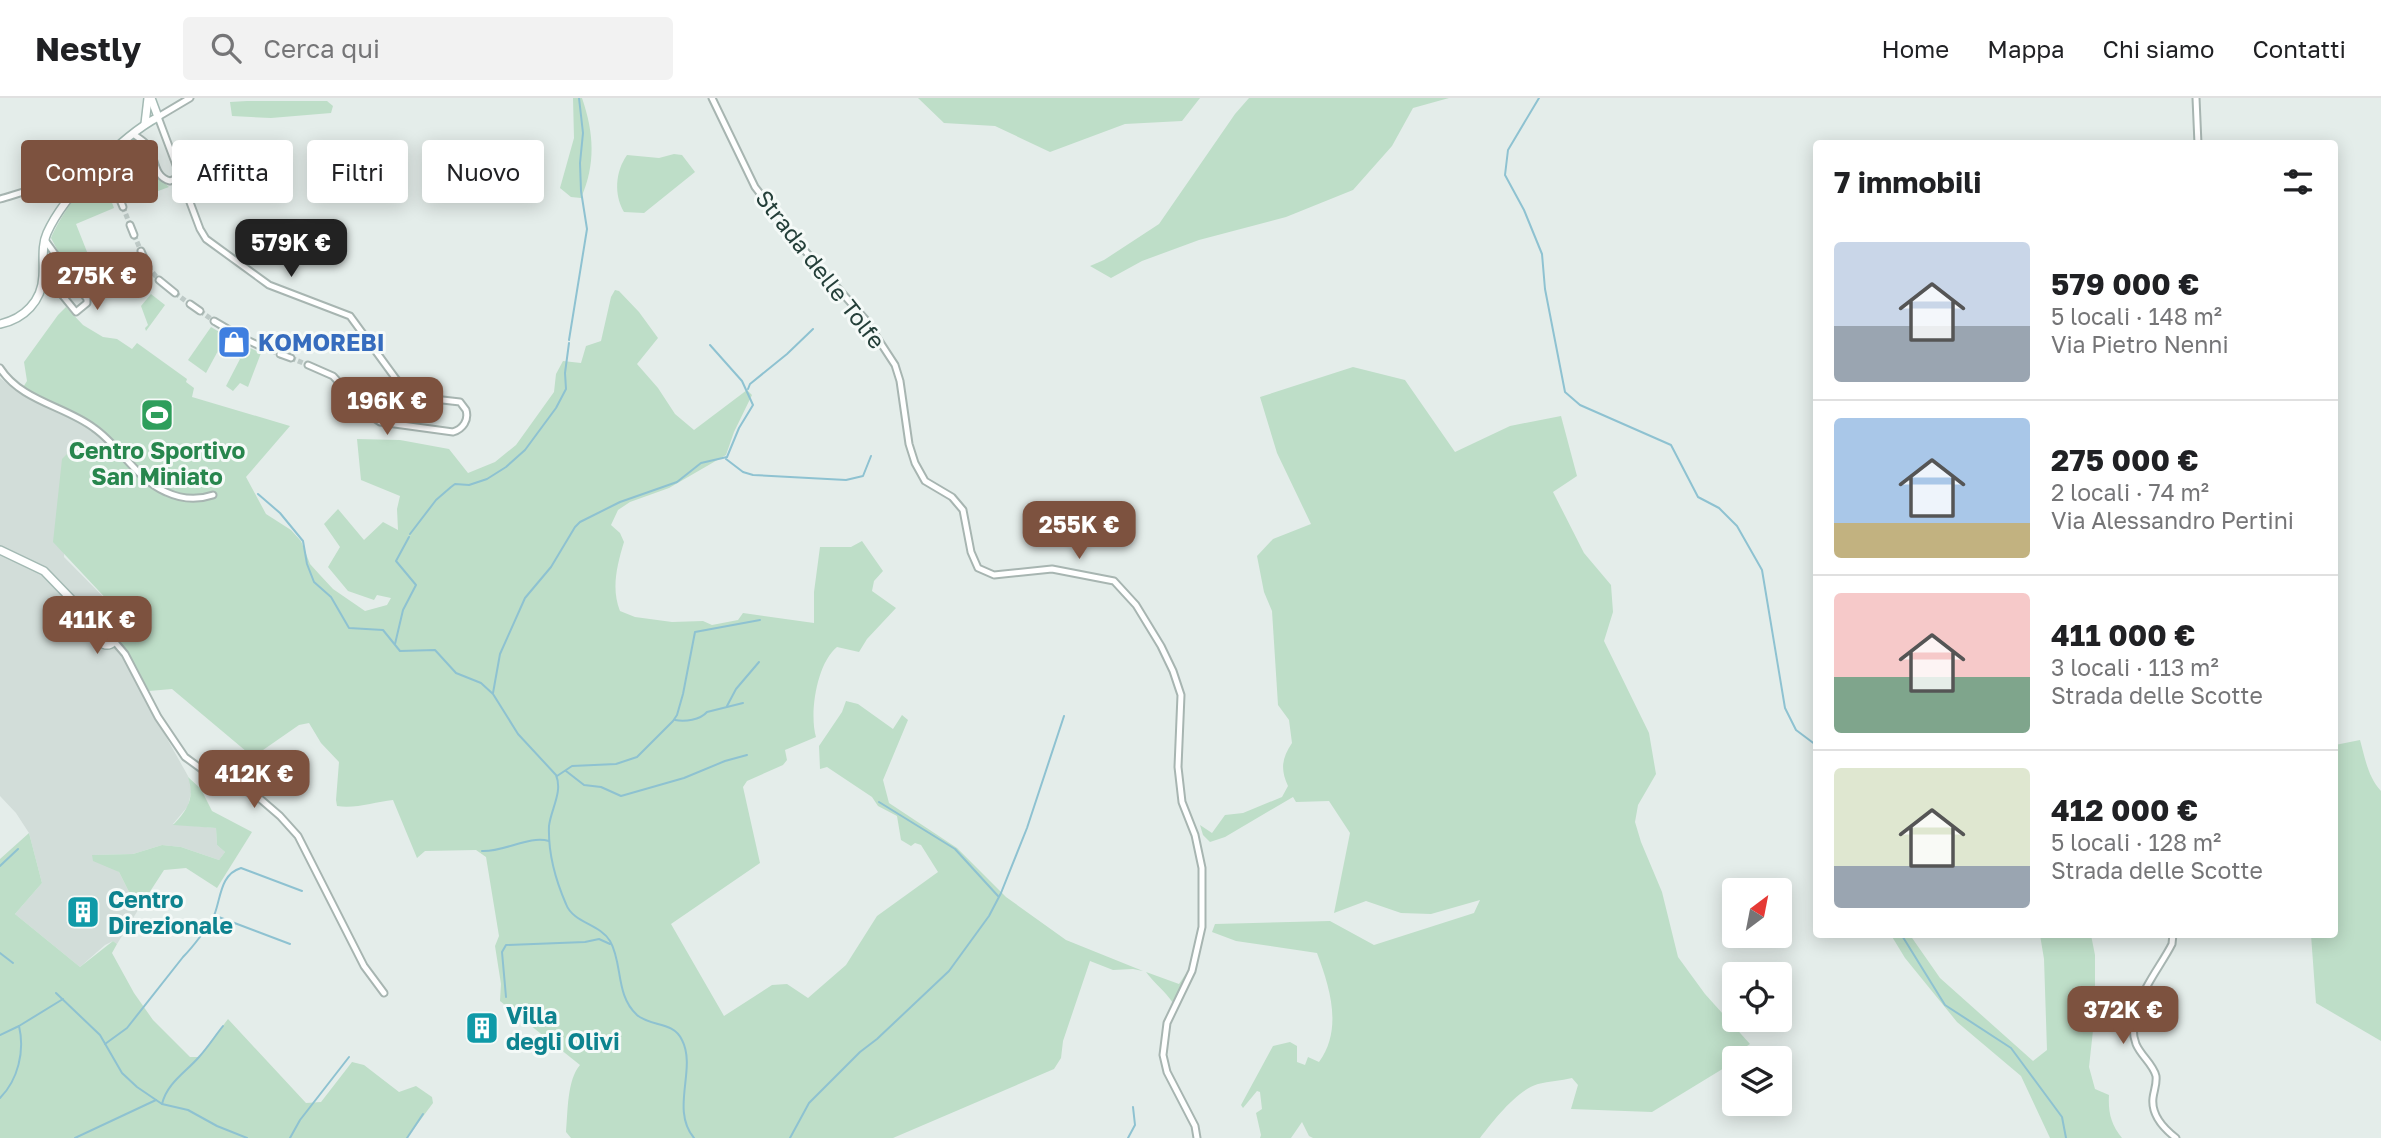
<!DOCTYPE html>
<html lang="it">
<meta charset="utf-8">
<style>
body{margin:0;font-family:"Golos Text",sans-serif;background:#f2f2f2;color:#202124;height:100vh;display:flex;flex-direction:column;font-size:26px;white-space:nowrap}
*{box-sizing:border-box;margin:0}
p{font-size:23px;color:#757577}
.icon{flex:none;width:38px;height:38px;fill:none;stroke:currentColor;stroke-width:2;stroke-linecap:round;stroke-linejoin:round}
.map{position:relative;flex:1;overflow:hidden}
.sheet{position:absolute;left:1813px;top:42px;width:525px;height:798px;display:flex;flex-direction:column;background:#fff;border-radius:7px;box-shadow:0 4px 18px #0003}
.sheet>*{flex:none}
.top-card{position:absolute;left:21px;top:42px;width:665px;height:63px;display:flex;gap:14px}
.needle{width:46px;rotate:32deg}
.fabs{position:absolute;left:1722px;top:780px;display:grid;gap:14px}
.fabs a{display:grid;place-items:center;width:70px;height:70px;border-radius:7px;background:#fff;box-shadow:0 4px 18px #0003;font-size:35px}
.price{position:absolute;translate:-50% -60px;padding:0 16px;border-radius:14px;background:#7d523f;color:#fff;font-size:23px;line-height:46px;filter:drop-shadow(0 2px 4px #0008)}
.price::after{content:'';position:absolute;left:50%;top:42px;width:21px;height:16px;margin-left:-10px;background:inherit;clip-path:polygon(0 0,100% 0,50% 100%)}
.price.current{background:#222;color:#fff}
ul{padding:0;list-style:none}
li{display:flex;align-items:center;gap:21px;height:175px;padding:0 21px}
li+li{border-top:2px solid #e0e0e0}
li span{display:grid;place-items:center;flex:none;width:196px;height:140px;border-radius:7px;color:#555}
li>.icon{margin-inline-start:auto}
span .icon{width:84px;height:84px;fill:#fffc;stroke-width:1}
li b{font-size:30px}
h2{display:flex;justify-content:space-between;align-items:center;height:84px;padding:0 21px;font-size:30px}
.pill{padding:0 24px;border-radius:7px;background:#fff;box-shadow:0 4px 18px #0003;font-size:24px;line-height:63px}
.pill.current{background:#7d523f;color:#fff}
header{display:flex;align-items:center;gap:42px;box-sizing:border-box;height:98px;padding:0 35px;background:#fff;border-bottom:2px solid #e0e0e0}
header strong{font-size:33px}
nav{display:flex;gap:38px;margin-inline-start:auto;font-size:24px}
.search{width:490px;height:63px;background:#f2f2f2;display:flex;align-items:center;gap:18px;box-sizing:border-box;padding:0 24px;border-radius:7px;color:#757577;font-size:26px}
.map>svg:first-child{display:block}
.built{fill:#d2ddd9}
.green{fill:#bedec8}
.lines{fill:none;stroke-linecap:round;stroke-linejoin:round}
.stream{stroke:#8ec2d1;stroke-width:2}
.street-tunnel{stroke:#becac7;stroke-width:5;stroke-dasharray:5 2.5;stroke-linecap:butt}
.street-casing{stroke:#a7b5b1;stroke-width:9}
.secondary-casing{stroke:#a3b9b3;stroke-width:10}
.street{stroke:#fff;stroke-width:5}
.secondary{stroke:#fff;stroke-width:7}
.labels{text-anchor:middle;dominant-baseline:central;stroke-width:6;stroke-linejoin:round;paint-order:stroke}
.street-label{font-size:23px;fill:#243f39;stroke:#f5faf8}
.shop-label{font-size:23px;font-weight:bold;fill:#366cbe;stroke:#f5faf8;text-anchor:start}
.leisure-label{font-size:23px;font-weight:bold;fill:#27864d;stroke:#f5faf8}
.culture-label{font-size:23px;font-weight:bold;fill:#0d838f;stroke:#f5faf8;text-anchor:start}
</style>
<header>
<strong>Nestly</strong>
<div class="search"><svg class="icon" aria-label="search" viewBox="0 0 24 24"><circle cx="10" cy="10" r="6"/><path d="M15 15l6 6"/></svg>Cerca qui</div>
<nav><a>Home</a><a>Mappa</a><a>Chi siamo</a><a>Contatti</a></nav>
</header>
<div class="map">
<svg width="2381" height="1040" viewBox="0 0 2381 1040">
<rect width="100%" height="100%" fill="#e4edea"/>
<polygon class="built" points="0,280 18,294 92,332 107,346 71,353 64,459 127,523 120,545 125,552 124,558 145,596 143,598 188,678 192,690 188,708 173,726 216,730 217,747 225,754 219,762 181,749 162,747 133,756 93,757 119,774 138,812 117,846 113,843 105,847 80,869 15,816 42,785 29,735 16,715 0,698"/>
<g class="green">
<path d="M573 0H582C594 35 596 66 581 100L571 99 560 90 574 40Z"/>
<polygon points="918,0 1200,0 1182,23 1125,26 1050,54 995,28 944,25"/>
<polygon points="1249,0 1449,0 1413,10 1392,48 1353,92 1286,119 1199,142 1142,163 1111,180 1090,168 1104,162 1159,126 1235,16"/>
<polygon points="247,3 327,3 333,8 331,15 271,20 232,18 230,4"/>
<path d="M132 45 139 49 150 78H157L169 89 131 103 117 69 113 71C110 60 123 50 132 45Z"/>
<path d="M674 56 682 57 695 74 644 115 624 114C614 97 615 74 627 57L659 60Z"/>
<path d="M101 75 114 110 76 126 95 174 126 163 135 175 107 183 87 193 83 189 87 185 68 159 60 157 51 140C58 123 84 81 101 75Z"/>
<path d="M615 192 619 193 639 214 658 240 637 266 658 290 675 316 694 332 747 292 752 297 734 334 726 357 669 390 630 404 618 412 611 427 620 435 624 444C617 467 611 491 620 513L635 519 672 524 703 523 712 527 738 522 743 515 814 525V494L820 449H851L862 443 883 473 874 483 872 493 896 510 867 541 859 554 837 549C817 565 809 615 816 639L785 652 787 662 783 667 747 683 743 689 760 765 671 826 724 918 772 887 787 886 808 900 846 867 877 818 938 774 921 747 915 745 911 748 901 742 897 718 878 708 872 699 827 669 820 671 819 648 842 614 846 603 858 606 893 631 902 617 908 622 883 682 889 705 957 750 1006 799 1066 842 1143 873 1133 871 1113 872 1090 863 1063 943 1061 960 1054 971 893 1040H571L566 1034C568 1013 567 982 580 967L500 903 501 886 495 848 499 838 486 759 476 752 425 753 417 760 393 702C375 704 355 711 337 708L336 702 339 664 321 645 309 625 299 627 253 659 172 591 149 593 128 555 120 545 127 523 53 444 62 361 70 353 106 346 92 332 20 294 27 283 24 264 58 217 66 209 83 227 103 239 117 241 132 251 137 245 187 281 186 284 194 290 192 299 290 328 246 379 266 416 291 432 301 443 310 466 320 477 333 491 365 513 387 507 391 500 377 497 374 502 348 493 328 469 340 449 324 426 338 411 364 442 383 424 398 432 397 411 400 398 361 382 357 341 400 342 449 351 468 375 495 364 516 347 554 294 556 276 563 263 581 265 586 248 601 243 611 199Z"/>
<polygon points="151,196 165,207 146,233 145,230 148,227 141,208"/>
<polygon points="211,229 226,238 206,275 188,262"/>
<polygon points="244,247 261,255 248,289 240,285 233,293 226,288 240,261 237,259"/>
<path d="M1353 269 1405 282 1455 354 1510 328 1561 318 1577 378 1553 394 1584 455 1611 487 1613 514 1604 543 1649 635 1656 676 1638 707 1635 724 1641 744 1662 794 1678 859 1705 896 1750 946 1741 952 1739 961H1734V964L1652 1014 1571 1011 1578 987 1572 980C1561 983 1549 983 1538 986 1517 992 1493 1023 1480 1040H1313L1309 1038 1302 1024 1291 1040H1260L1261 1037 1256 1015 1262 1011 1260 994 1257 993 1243 1010 1241 1007 1273 948 1290 944 1297 948V964L1305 967 1308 959 1319 964C1343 931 1330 890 1317 855L1236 843 1212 834 1215 826 1330 823 1374 847 1474 815 1480 802 1431 816 1401 815 1366 803 1334 815 1350 735 1329 703 1296 704 1293 699 1225 739 1210 744 1203 737 1200 727 1212 735 1225 717 1243 715 1282 699 1288 688C1280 671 1282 660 1292 645L1289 622 1278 607 1272 513 1264 494 1257 458 1273 441 1311 426 1277 355 1260 299Z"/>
<path d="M2360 642C2365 660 2368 679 2381 693V943L2316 905 2311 837 2334 836 2335 647Z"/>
<circle cx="283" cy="682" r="14"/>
<path d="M188 679 201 691 212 713 252 734 217 790 186 770 164 772 138 812 119 774 93 763 92 757 133 756 162 747 181 749 219 762 225 754 217 747 216 730 173 727C188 712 195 699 188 679Z"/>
<polygon points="29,735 42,785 15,816 80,869 113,843 117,846 112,855 134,895 153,922 190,959 199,959 228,921 306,1005 321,1004 352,964 364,967 399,994 416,988 432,999 433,1005 407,1040 0,1040 0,761"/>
<path d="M1891 837H1910L1940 880 2033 963 2047 952 2044 861 2040 837H2091L2095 857V914L2089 969 2095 991 2109 997C2108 1014 2111 1027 2122 1040H2050L2021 978 1957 924 1905 860Z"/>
<path d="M1189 871 1173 905C1165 893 1155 886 1146 874L1179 886Z"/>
</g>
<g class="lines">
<g class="stream">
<polyline points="1539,0 1508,52 1505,77 1524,112 1542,156 1545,191 1565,294 1580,307 1671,347 1698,399 1719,410 1737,428 1762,472 1785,610 1796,632 1816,647"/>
<polyline points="569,242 587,131 581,93 580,65 583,35 579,0"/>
<polyline points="748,291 750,286 787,256 813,231"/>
<polyline points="726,361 743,374 753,377 846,382 863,378 871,358"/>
<path d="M258 396 280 415 303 443 307 466 314 484 331 499 349 530 383 532 400 553 435 552 456 575 481 585 493 596 518 636 556 677C563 694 551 711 549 728 548 754 556 783 566 806 573 825 600 826 610 843 623 865 615 897 637 917 651 929 673 923 682 942 697 971 670 1011 694 1040"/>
<polyline points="410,436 436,402 451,389 455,386 469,387 487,381 506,369 525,352 556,310 566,291 565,275 569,245"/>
<polyline points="395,546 403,512 416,487 396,463 409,439"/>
<polyline points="493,595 500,556 525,500 551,469 575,429 580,424 620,404 677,384 701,365 727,359 739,330 753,307 742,283 710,247"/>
<polyline points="727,608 736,591 759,564"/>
<path d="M675 622C685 624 700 622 707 614L743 605"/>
<polyline points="566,673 584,687 601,689 621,698 684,680 725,663 747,657"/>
<polyline points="557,678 572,668 616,666 637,659 673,623 677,617 683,596 695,534 760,522"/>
<polyline points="879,704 955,751 998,798"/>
<path d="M482 753C505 754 529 737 549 743"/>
<polyline points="0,768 18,751"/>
<polyline points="216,818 290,846"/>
<polyline points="1901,836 1945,907 2011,950 2062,1019 2066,1040"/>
<polyline points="0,855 13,865"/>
<polyline points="56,895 100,937 122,975 137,989 162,1006 188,1012 217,1028 247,1040"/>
<polyline points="506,899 502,854 506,847 585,844 599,841 610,846"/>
<polyline points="0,937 19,928 63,901"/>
<path d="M105 946 127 930 183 859C191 851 212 825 215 815 221 798 221 776 241 770L302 793"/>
<path d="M0 1000C18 982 25 953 19 928"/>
<path d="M162 1006C167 985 186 974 199 959 208 949 215 938 223 928"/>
<polyline points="75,1040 156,1002"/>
<polyline points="290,1040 300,1022 349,959"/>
<polyline points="407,1040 423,1016"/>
<polyline points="790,1040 809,1005 860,954 877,941 949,873 989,818 1001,795 1027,730 1064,618"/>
<polyline points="1128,1040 1135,1027 1133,1009"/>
</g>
<g class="street-tunnel">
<polyline points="123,109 130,127"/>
<polyline points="134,137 141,153"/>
<polyline points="148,169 159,182"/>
<polyline points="175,195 190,206"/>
<polyline points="200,213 214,223"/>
<polyline points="231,233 245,241"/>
<polyline points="264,250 280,256"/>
<polyline points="291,260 308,267"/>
</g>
<defs>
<g id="street">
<path d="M190 0 158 19 200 131 206 141 269 187 350 218 396 281 406 291 425 300 460 304 466 312C469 322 463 331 453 334L380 324 368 316 333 278 308 267"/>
<polyline points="712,0 755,89 799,146 865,221 895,267 900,283 909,346 915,365 925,383 952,399 963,412 971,454 978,470 994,477 1052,471 1114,483 1136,507 1161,548 1173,573 1181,597 1178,669 1182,704 1195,737 1202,770 1202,829 1192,873 1167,925 1163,957 1167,974 1195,1028 1197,1040"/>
<polyline points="2196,0 2198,46"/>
<path d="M133 36C137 39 144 43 147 47 156 59 153 79 170 83L180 79"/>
<polyline points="104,63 123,109"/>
<path d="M0 101C26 94 45 83 70 99"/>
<polyline points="130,127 134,137"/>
<polyline points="141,153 148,169"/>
<polyline points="159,182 175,195"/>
<polyline points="43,183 54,187 76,214 87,205 87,201 45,142"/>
<polyline points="190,206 200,213"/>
<polyline points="214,223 231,233"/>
<polyline points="245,241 264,250"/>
<polyline points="280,256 291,260"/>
<path d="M0 270C21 303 65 308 94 330 120 348 136 381 166 394 181 401 198 402 213 397"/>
<polyline points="114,543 125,556 158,619 185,659 207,675 258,699 280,718 298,738 364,868 384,895"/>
<path d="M2173 836 2172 846C2158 874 2123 912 2136 946 2141 958 2153 966 2156 978 2157 986 2154 992 2153 1000 2151 1017 2163 1030 2176 1040"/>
</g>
<g id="secondary">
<polyline points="145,26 148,0"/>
<path d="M0 226C24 221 42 203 43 178 44 164 41 148 47 135 64 97 122 38 158 19L151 0"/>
<polyline points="0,452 44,473 102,533"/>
<circle cx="107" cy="539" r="8"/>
</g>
</defs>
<use href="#street" class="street-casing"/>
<use href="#secondary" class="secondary-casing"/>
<use href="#street" class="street"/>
<use href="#secondary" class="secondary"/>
</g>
<defs>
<symbol id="shop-square" viewBox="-11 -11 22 22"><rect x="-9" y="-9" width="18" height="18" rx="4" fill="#3f7fe0" stroke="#f5faf8"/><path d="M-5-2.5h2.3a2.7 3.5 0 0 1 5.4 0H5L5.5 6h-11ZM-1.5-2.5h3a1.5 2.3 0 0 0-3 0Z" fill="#fff"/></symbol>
<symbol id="stadium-square" viewBox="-11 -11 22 22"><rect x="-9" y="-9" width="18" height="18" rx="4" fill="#2e9e5b" stroke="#f5faf8"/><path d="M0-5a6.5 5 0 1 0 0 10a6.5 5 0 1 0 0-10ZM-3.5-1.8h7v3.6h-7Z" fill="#fff"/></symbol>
<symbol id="building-square" viewBox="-11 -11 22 22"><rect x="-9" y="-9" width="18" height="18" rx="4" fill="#0f9aa8" stroke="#f5faf8"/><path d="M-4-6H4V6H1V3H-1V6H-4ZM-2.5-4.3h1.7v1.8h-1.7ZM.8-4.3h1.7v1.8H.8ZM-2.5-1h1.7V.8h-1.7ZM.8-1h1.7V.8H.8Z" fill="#fff"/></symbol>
</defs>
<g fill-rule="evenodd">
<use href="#shop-square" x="215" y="225" width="38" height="38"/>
<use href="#stadium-square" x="138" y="298" width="38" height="38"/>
<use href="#building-square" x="64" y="795" width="38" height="38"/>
<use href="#building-square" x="463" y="911" width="38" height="38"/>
</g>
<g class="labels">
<g class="street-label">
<text transform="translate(821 171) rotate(52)">Strada delle Tolfe</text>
</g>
<g class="shop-label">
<text x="258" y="244">KOMOREBI</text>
</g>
<g class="leisure-label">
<text x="157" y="352">Centro Sportivo<tspan x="157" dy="26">San Miniato</tspan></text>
</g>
<g class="culture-label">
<text x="108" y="801">Centro<tspan x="108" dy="26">Direzionale</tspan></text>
<text x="506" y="917">Villa<tspan x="506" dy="26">degli Olivi</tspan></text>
</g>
</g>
</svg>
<div class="fabs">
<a><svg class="needle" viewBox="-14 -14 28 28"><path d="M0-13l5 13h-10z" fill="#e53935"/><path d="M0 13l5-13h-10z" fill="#757577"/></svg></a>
<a><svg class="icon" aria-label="locate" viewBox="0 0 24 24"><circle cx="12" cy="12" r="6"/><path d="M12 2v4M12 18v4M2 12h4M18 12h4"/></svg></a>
<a><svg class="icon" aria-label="layers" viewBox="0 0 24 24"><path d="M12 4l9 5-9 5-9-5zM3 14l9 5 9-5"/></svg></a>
</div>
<b class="price current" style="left:291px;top:181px">579K €</b>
<b class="price" style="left:97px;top:214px">275K €</b>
<b class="price" style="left:387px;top:339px">196K €</b>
<b class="price" style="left:1079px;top:463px">255K €</b>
<b class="price" style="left:97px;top:558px">411K €</b>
<b class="price" style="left:254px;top:712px">412K €</b>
<b class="price" style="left:2123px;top:948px">372K €</b>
<div class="top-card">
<a class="pill current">Compra</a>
<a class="pill">Affitta</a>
<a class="pill">Filtri</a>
<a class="pill">Nuovo</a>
</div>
<section class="sheet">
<h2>7 immobili<svg class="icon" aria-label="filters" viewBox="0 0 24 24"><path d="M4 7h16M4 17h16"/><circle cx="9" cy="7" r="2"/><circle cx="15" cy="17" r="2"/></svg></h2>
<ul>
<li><span style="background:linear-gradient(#c9d6e8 60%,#9aa5b1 0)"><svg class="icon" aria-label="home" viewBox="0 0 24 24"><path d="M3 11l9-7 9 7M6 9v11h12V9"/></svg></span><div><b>579 000 €</b><p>5 locali · 148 m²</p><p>Via Pietro Nenni</p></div></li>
<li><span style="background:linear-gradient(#a9c7e8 75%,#c2b280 0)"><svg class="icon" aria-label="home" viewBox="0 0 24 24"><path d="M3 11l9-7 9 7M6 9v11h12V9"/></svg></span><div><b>275 000 €</b><p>2 locali · 74 m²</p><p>Via Alessandro Pertini</p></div></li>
<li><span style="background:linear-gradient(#f6c9c9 60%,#7fa58c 0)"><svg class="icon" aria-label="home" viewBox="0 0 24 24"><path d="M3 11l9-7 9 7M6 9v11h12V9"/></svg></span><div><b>411 000 €</b><p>3 locali · 113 m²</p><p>Strada delle Scotte</p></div></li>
<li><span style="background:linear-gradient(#dfe7d0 70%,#9aa5b1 0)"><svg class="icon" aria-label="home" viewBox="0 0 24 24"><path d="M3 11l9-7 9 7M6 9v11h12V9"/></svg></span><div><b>412 000 €</b><p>5 locali · 128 m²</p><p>Strada delle Scotte</p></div></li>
</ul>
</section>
</div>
